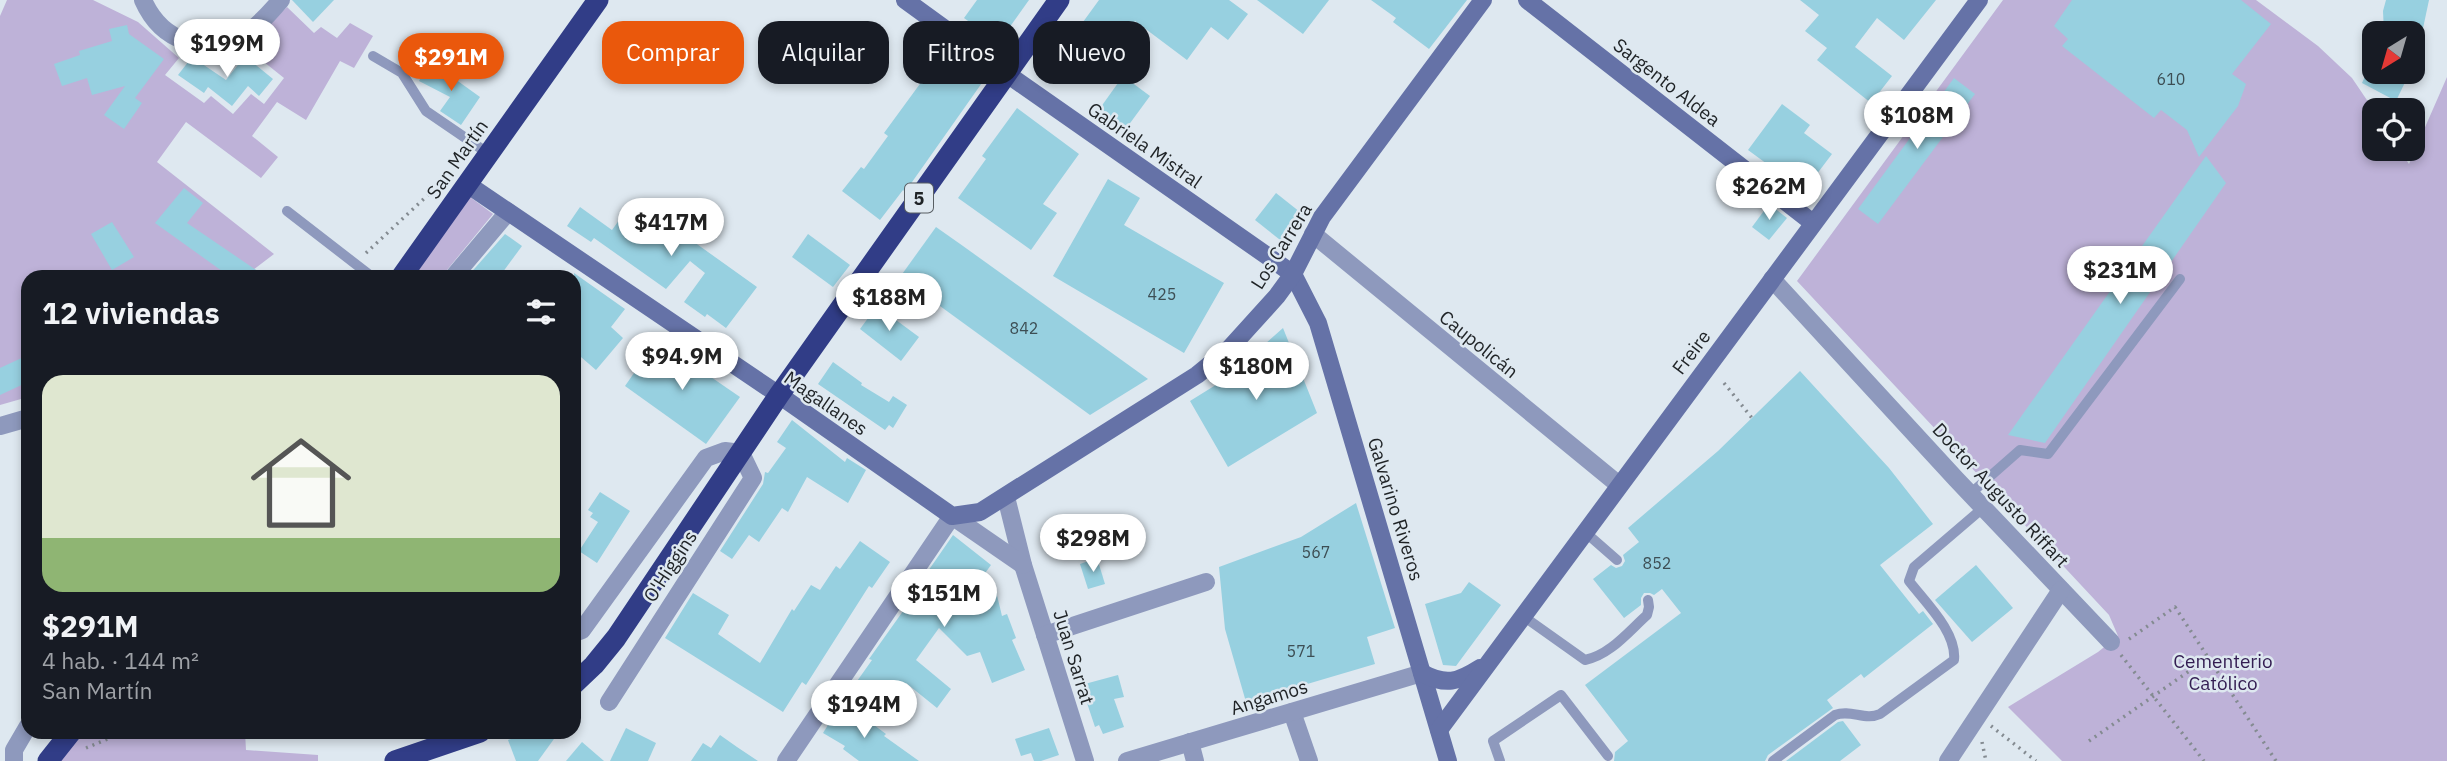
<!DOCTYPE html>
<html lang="es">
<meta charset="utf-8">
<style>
body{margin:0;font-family:"IBM Plex Sans",sans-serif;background:#242831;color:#f1f3f6;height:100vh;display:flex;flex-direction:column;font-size:26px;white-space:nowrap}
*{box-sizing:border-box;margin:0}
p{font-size:23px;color:#9ea1a6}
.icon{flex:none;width:38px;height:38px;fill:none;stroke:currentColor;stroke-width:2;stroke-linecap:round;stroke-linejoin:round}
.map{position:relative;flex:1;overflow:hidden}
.drawer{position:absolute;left:21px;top:270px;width:560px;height:469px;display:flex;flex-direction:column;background:#171b24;border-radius:21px;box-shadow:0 4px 10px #0003}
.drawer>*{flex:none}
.guide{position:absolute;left:602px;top:21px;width:665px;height:63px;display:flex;gap:14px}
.needle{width:46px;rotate:217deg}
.tools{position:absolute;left:2362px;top:21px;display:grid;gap:14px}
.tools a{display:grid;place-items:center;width:63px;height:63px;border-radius:14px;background:#171b24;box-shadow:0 4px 10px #0003;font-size:35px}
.price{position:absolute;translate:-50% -60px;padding:0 16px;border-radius:24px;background:#fff;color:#222;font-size:23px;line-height:46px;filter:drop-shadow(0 2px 4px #0008)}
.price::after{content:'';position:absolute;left:50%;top:42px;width:21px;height:16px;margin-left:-10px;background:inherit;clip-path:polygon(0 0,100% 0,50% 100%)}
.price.on{background:#ea580c;color:#fff}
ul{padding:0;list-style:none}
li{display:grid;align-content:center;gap:14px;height:371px;padding:0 21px}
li+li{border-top:2px solid #363941}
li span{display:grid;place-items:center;height:217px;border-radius:21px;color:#555}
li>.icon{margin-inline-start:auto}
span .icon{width:126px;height:126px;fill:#fffc;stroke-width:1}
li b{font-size:30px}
h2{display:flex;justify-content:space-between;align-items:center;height:84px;padding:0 21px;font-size:30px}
.chip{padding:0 24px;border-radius:21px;background:#171b24;box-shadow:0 4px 10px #0003;font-size:24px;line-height:63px}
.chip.on{background:#ea580c;color:#fff}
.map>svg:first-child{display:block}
.green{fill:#beb2d8}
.building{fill:#97d0e0}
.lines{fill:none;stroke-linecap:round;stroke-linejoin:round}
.path{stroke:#848b91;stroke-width:3.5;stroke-dasharray:2 5;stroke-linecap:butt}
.lane{stroke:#8e99bd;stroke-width:10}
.street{stroke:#8e99bd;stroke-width:18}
.secondary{stroke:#6572a7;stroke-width:18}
.highway{stroke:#313d87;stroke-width:21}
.labels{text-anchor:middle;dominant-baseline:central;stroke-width:5;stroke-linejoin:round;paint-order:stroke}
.number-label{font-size:16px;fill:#3d4e54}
.shield{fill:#dee8f0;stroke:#585e63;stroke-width:2}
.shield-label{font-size:18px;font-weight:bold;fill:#1f2326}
.street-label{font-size:19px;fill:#1f2326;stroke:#dee8f0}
.park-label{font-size:19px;fill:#331d52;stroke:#dee8f0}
</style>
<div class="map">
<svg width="2447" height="761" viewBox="0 0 2447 761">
<rect width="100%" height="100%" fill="#dee8f0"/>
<g class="green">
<polygon points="7,0 93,0 138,22 179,58 165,75 204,103 211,96 233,114 251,94 264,104 284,78 244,46 287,7 314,33 321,27 337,38 350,23 373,36 354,68 340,61 306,120 277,102 252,136 278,157 261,178 186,122 157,162 274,254 245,276 28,276 28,397 0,405 0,16"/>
<polygon points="2003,0 2256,0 2318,46 2352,78 2375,112 2375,149 2399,149 2409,164 2447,77 2447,761 2062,761 2008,707 2098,652 2118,636 2109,615 1797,281"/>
<polygon points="470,197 493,214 442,276 414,276"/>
<polygon points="83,732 245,732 246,750 318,755 318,761 60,761"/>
</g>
<g class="building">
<polygon points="292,0 334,0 313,22"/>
<polygon points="977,0 1029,0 1004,35 993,39 964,18"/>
<polygon points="1099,0 1229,0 1248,14 1228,40 1211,27 1187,60 1135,21 1108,57 1075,33"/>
<polygon points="1257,0 1329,0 1303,34"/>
<polygon points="1371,0 1467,0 1429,49 1393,22 1396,18"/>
<polygon points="1800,0 1936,0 1904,40 1877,18 1855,47 1892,76 1871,103 1817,60 1827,48 1805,31 1819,15"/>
<polygon points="2072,0 2241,0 2271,24 2232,74 2246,84 2238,106 2199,157 2187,130 2161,110 2154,118 2062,46 2068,39 2054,26"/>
<polygon points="2386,0 2429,0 2422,33 2384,33 2383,11"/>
<polygon points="127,25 129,34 164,59 135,98 142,103 124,129 104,115 125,86 92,95 87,78 62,86 54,64 80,55 79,51 112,41 109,29"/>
<polygon points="944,51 984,80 905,192 903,190 880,220 842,191 861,167 864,169 888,136 884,133"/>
<polygon points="245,56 273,79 259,96 248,86 232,106 208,87 204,93 178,75 192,57 226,80"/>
<polygon points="428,63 448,74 480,97 461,125 440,111 450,97 419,81"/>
<polygon points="2367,72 2410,72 2396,101 2362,83"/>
<polygon points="1123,76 1150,96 1125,130 1098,111"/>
<polygon points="1954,78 1975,94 1878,224 1858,209"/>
<polygon points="1782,104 1810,125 1804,133 1832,154 1804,191 1748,150"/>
<polygon points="1017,108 1079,154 1043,204 1057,213 1031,250 958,198 986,159 982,156"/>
<polygon points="2206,156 2226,183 2045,443 2008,435"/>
<polygon points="1108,179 1140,198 1124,225 1224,283 1184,353 1053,276"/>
<polygon points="184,188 203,203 187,223 265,276 229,276 155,223"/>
<polygon points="1276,193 1305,216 1284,243 1255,220"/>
<polygon points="1769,204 1787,218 1769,240 1752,227"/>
<polygon points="630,205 656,224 660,219 668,225 682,207 699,220 687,237 757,287 726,328 707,314 705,317 684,302 705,273 690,261 666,289 594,238 591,242 567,226 580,207 612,230"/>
<polygon points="112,222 134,257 112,270 91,234"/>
<polygon points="936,227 963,246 1148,379 1090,415 900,277"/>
<polygon points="505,234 522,246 500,276 468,276"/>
<polygon points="808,234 850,265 833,287 792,257"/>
<polygon points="574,273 625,309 611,327 623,338 596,370 574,351"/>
<polygon points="877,306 919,337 901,361 860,329"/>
<polygon points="1283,328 1317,413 1228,467 1190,401 1227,378"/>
<polygon points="657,340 740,397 706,444 625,386"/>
<polygon points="28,355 28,382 0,395 0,368"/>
<polygon points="833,362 862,383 861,385 889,402 893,396 907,405 893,428 889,425 885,430 818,384"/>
<polygon points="1800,371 1889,468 1933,524 1880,565 1919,614 1923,611 1933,624 1864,678 1861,674 1827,700 1833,708 1768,755 1765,761 1614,761 1615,752 1628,741 1585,685 1681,613 1662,589 1654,595 1650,593 1644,593 1641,598 1641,605 1624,618 1593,579 1611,565 1616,568 1622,566 1625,561 1623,555 1639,542 1628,528 1718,451"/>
<polygon points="792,420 845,462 847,458 866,470 848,503 807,477 788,512 782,508 759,542 749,535 732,559 720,551 763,484 765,472 768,473 786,448 777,442"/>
<polygon points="600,492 630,511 597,563 579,551 598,522 590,517 593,513 588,510"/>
<polygon points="1356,503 1395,628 1367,637 1375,664 1246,702 1225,629 1219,567 1301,537"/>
<polygon points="953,535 991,565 983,576 994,583 1002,616 1007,614 1016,638 1012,640 1025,670 992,683 980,652 967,656 939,628 916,660 951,689 937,708 906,683 889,708 855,684 872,660 869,659 928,576 926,574"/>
<polygon points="860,541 890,562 872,588 869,586 806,685 802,682 783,712 665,638 693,593 729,615 718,634 760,663 792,609 794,611 811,585 820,590 836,566 840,569"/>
<polygon points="1097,558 1105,584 1088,589 1080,564"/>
<polygon points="1976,565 2013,608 1972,642 1935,600"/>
<polygon points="1469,582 1501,605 1456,666 1443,665 1425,604 1461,593"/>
<polygon points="1118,675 1124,697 1114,699 1124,727 1103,734 1099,725 1095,727 1081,685"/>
<polygon points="838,709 862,724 866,719 886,734 884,736 919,761 859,761 843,749 845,746 823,733"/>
<polygon points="1843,721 1861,745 1840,761 1786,761 1838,722"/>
<polygon points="626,728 656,743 648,761 610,761"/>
<polygon points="1049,728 1059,755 1041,761 1034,761 1031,753 1021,756 1015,739"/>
<polygon points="531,732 559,732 538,761 516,761 508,740"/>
<polygon points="720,735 737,747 758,761 691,761 703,743 711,748"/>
<polygon points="582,742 604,761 566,761"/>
</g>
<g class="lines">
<g class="path">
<polyline points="366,253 429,194 440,186"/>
<polyline points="1724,383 1752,418"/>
<polyline points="2129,639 2175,607 2276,761"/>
<polyline points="2121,655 2204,761"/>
<polyline points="1991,726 2036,761"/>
<polyline points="2089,741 2208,658"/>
<polyline points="1982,742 1986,761"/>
<polyline points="86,748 124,732"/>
</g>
<g class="lane">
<polyline points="373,56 402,73 426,111 489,154"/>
<polyline points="287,211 371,276"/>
<polyline points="1970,494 2020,450 2048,454 2180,279"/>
<polyline points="1585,532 1617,560"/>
<path d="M1523 616 1585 660C1610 655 1628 632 1647 615L1649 607 1648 600"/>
<polyline points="1500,761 1493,741 1561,695 1608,756"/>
<path d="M1773 761 1835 715C1851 709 1865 721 1880 714L1954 660C1957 632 1925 602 1909 581L1914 567 1983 508"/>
</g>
<g class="street">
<path d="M143 0C162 43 204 55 245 34 259 26 270 12 281 0"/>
<polyline points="1313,234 1619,485"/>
<polyline points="454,276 508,212"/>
<polyline points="1772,279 1956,479 2111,642"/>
<polyline points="0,426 28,418"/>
<polyline points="1006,497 1023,565 1085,761"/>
<polyline points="574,633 582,630 706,458 725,451 741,453 753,478 609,702"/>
<polyline points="1045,635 1206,582"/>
<polyline points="1292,712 1309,761"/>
<polyline points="1190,742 1195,761"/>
<polyline points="14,761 14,750 28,726"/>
<polyline points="786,761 952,516 1023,565"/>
<polyline points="1127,761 1422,673"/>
<polyline points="1948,761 2061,590"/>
</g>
<g class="secondary">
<polyline points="905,0 1007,74 1293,274 1318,323 1448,761"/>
<polyline points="1527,0 1813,223"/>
<polyline points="467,184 779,395 952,516 980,512 1197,375 1229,349 1277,296 1293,274 1322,217 1483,0"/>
<path d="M1422 673C1446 686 1458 682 1480 668"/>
<polyline points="1439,730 1979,0"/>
</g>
<g class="highway">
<polyline points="402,276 598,0"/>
<polyline points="574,684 594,665 616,638 779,395 1059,0"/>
<polyline points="48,761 71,732"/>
<polyline points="395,761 480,732"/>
</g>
</g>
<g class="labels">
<g class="number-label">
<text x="2171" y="79">610</text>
<text x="1162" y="294">425</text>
<text x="1024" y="328">842</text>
<text x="1316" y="552">567</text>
<text x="1657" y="563">852</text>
<text x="1301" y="651">571</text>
</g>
<rect class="shield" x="905" y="183.5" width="28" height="29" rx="5"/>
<g class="shield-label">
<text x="919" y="198">5</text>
</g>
<g class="street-label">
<text transform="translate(1667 82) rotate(38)">Sargento Aldea</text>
<text transform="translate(1145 145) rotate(35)">Gabriela Mistral</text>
<text transform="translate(457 159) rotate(-55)">San Martín</text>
<text transform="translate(1281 246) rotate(-58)">Los Carrera</text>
<text transform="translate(1479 344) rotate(39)">Caupolicán</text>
<text transform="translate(1691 352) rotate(-53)">Freire</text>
<text transform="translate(826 403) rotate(35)">Magallanes</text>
<text transform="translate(2001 495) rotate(47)">Doctor Augusto Riffart</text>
<text transform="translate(1396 509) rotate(73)">Galvarino Riveros</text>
<text transform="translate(670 566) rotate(-57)">O'Higgins</text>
<text transform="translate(1074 657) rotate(73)">Juan Sarrat</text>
<text transform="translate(1269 697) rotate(-17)">Angamos</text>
</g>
<g class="park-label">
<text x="2223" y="661">Cementerio<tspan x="2223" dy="22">Católico</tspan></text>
</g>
</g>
</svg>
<div class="tools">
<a><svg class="needle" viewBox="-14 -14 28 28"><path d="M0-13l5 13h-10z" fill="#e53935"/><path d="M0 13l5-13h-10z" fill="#9ea1a6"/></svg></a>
<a><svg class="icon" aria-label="locate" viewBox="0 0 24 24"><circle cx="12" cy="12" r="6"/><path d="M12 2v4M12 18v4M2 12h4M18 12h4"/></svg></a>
</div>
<b class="price" style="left:227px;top:79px">$199M</b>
<b class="price on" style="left:451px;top:93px">$291M</b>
<b class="price" style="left:1917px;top:151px">$108M</b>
<b class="price" style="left:1769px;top:222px">$262M</b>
<b class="price" style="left:671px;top:258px">$417M</b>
<b class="price" style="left:2120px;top:306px">$231M</b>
<b class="price" style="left:889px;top:333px">$188M</b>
<b class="price" style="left:682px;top:392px">$94.9M</b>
<b class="price" style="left:1256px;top:402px">$180M</b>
<b class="price" style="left:1093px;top:574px">$298M</b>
<b class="price" style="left:944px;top:629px">$151M</b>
<b class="price" style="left:864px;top:740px">$194M</b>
<div class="guide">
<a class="chip on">Comprar</a>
<a class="chip">Alquilar</a>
<a class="chip">Filtros</a>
<a class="chip">Nuevo</a>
</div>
<section class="drawer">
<h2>12 viviendas<svg class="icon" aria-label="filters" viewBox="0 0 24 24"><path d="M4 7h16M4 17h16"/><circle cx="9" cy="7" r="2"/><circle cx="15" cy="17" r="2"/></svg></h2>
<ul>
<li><span style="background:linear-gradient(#dfe7d0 75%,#8fb573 0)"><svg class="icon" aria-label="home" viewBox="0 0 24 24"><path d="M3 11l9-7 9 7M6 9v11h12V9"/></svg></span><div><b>$291M</b><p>4 hab. · 144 m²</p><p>San Martín</p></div></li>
</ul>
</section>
</div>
